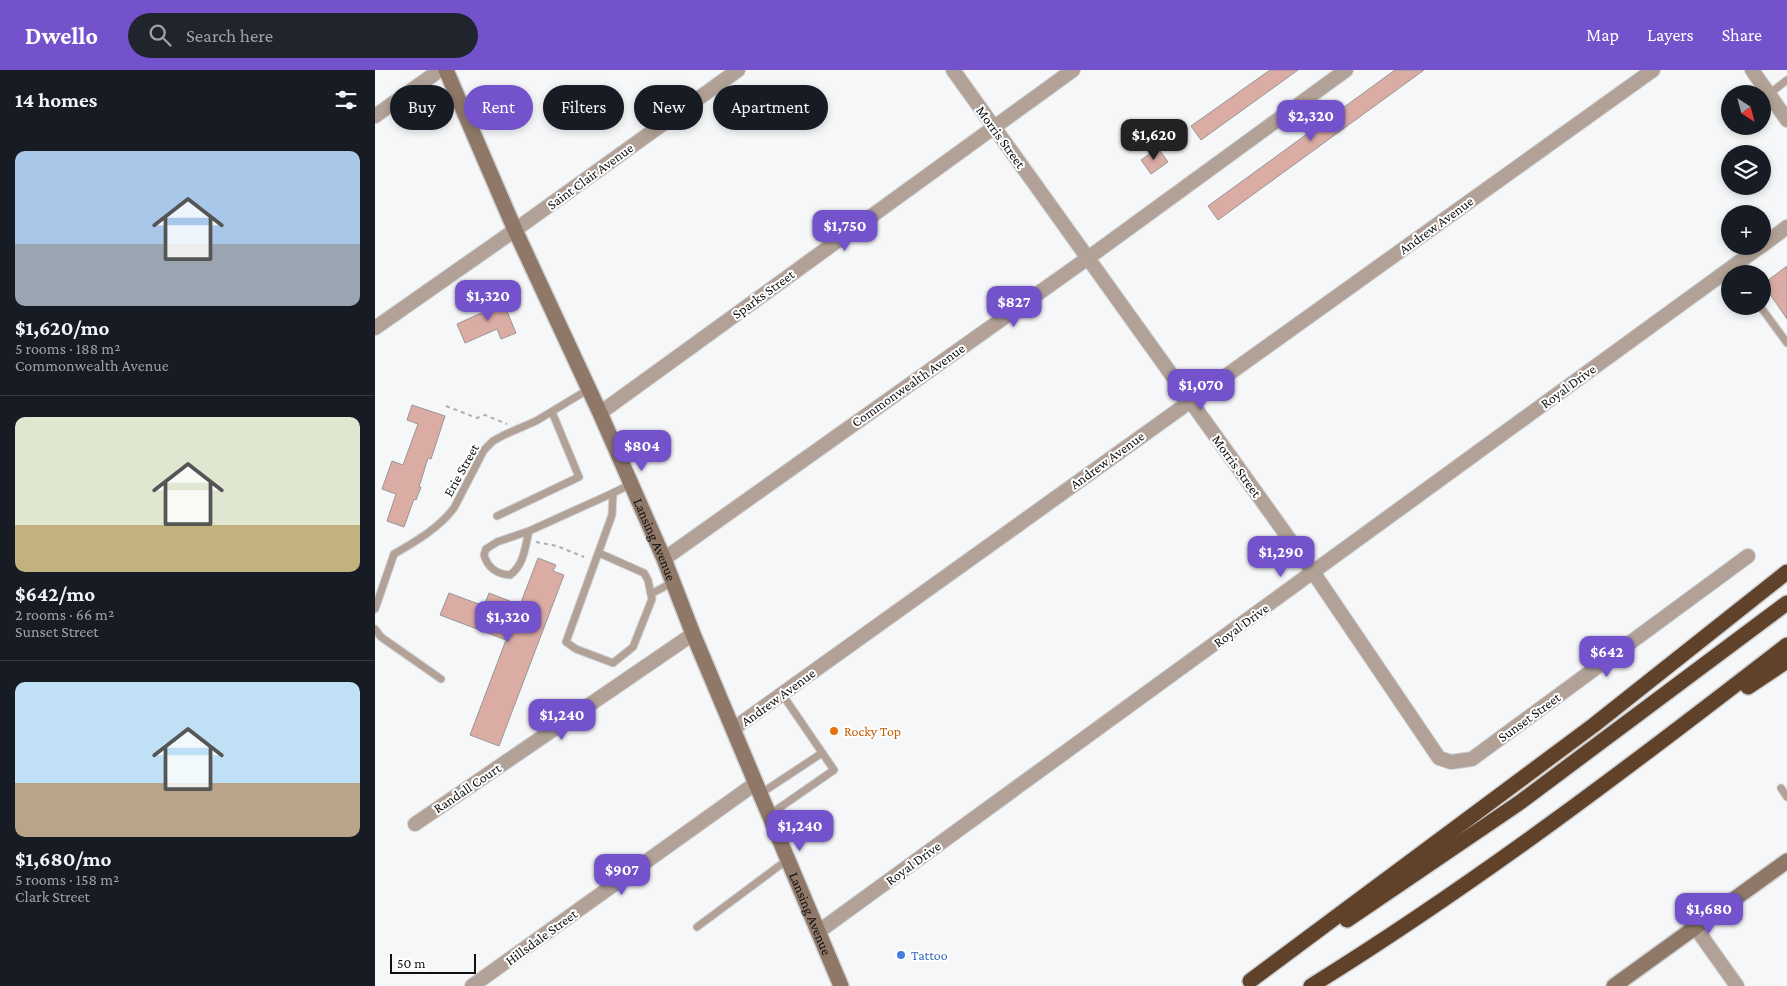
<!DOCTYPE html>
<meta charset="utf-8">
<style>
body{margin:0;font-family:"Crimson Pro",serif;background:#20242c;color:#f1f3f6;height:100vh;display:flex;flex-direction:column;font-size:19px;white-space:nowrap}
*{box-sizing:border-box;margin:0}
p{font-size:16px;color:#9ea1a6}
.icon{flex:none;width:28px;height:28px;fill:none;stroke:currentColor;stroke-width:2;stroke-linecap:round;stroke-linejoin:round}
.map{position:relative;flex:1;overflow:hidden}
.sheet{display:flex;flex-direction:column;background:#171b24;width:375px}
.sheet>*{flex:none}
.banner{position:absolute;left:15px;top:15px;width:475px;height:45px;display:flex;gap:10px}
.needle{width:32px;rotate:144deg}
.buttons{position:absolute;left:1346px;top:15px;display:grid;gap:10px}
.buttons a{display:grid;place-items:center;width:50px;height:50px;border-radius:50%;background:#171b24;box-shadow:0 2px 8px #0003;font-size:25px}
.scale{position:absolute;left:15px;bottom:12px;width:86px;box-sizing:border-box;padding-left:5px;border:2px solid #101011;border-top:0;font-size:14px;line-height:18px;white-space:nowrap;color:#101011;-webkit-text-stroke:4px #fff;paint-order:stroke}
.price{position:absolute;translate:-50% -42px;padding:0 11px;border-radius:10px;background:#7352cb;color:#fff;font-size:16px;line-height:32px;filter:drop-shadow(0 1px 2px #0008)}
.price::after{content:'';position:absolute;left:50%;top:30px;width:15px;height:11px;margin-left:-8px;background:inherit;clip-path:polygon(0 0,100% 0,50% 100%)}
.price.selected{background:#222;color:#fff}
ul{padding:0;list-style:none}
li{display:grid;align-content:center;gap:10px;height:265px;padding:0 15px}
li+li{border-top:1px solid #363941}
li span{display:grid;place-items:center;height:155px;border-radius:10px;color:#555}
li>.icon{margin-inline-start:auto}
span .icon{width:90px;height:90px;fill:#fffc;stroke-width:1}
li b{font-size:21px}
h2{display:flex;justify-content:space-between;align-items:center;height:60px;padding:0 15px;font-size:21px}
.pill{padding:0 18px;border-radius:22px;background:#171b24;box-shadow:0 2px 8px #0003;font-size:18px;line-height:45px}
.pill.selected{background:#7352cb;color:#fff}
header{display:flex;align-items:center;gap:30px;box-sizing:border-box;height:70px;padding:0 25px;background:#7352cb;color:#fff}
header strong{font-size:24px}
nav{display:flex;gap:28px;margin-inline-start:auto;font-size:18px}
.search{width:350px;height:45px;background:#20242c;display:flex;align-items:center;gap:12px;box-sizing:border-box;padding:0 18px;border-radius:28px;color:#9ea1a6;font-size:19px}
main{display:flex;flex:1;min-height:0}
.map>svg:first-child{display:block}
.building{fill:#daaca4;stroke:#999696}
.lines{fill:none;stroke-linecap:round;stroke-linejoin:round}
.lane-casing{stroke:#d0d2d4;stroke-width:9}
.street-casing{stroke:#d0d2d4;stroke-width:16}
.secondary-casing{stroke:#d0d2d4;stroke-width:18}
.highway-casing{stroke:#d0d2d4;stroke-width:18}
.path{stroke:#aeafb1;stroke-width:2;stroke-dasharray:4 4;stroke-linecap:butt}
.lane{stroke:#b1a196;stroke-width:7}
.street{stroke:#b1a196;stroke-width:14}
.secondary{stroke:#8f7868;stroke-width:15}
.highway{stroke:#60422b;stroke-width:15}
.food-dot{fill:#e8710a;stroke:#fff;stroke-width:2}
.shop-dot{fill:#3f7fe0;stroke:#fff;stroke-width:2}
.labels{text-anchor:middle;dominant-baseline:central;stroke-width:4;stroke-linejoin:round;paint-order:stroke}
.street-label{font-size:14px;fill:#101011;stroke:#fff}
.food-label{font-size:14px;fill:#c56008;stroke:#fff;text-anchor:start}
.shop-label{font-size:14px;fill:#366cbe;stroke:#fff;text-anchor:start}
</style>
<header>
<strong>Dwello</strong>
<div class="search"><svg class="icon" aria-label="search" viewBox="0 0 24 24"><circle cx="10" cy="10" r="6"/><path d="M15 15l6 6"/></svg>Search here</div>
<nav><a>Map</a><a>Layers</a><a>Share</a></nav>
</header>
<main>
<section class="sheet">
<h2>14 homes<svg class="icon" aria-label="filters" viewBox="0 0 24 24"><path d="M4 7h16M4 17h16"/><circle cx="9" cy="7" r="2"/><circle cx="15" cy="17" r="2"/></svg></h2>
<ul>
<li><span style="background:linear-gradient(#a9c7e8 60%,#9aa5b1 0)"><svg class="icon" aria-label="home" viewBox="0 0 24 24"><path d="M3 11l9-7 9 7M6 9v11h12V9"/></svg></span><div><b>$1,620/mo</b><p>5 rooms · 188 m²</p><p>Commonwealth Avenue</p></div></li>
<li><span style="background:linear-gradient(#dfe7d0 70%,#c2b280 0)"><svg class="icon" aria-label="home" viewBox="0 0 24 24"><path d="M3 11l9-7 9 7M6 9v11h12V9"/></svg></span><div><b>$642/mo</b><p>2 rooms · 66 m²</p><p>Sunset Street</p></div></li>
<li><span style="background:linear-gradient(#bfe0f5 65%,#b9a48a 0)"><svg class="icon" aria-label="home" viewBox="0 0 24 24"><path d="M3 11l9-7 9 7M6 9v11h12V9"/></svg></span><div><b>$1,680/mo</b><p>5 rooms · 158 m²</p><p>Clark Street</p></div></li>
</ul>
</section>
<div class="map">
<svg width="1412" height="916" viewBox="0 0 1412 916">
<rect width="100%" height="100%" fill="#f5f7f9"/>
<g class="building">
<polygon points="895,0 923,0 826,70 816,56"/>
<polygon points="1020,0 1049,0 843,150 833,136"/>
<polygon points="783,78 793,92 776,104 766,90"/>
<polygon points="1412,196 1412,249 1388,214"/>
<polygon points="126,227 141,263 126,269 122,259 90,273 82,254 113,240 110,233"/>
<polygon points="37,335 70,346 56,389 53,388 44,417 46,417 41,430 39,429 29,457 12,451 21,424 7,419 17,391 28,395 43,354 32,350"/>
<polygon points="163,488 181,495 178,501 189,505 124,676 95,665 131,570 65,545 74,523 109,536 114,523 145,535"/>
</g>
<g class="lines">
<defs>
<g id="lane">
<polyline points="1394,24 1412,10"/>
<polyline points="1385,236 1412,273"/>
<polyline points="122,446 204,407 177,342"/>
<path d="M154 461C150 477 149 495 135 505 121 504 113 498 109 485L111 479 122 472 154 461 238 423"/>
<polyline points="224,483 269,503 273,510 277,529 258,577 238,593 201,579 191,572 237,445 238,423 256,414"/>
<polyline points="276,524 298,512"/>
<path d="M0 539 19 484C40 472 64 458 79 438L109 380 118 371 129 365 161 351 214 319"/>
<polyline points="0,559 6,567 66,609"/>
<polyline points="1406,718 1412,727"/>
<polyline points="385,724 447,683"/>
<polyline points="394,745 459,700 407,624"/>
<polyline points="322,857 412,790"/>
</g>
<g id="street">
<polyline points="578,0 938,502 1064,688 1076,692 1097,689 1373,486"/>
<polyline points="1377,0 1412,50"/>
<polyline points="0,46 65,0"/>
<polyline points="1388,175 1412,157"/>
<polyline points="0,258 140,160 363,0"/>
<polyline points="225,343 698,0"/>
<polyline points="289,489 713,188 971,0"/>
<polyline points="358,659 1278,0"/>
<polyline points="40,754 318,564"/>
<polyline points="1320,857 1362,916"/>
<polyline points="443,862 1386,176"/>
<polyline points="97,916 381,713"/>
</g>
<g id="secondary">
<path id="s1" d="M71 0 140 160 225 343 289 489 318 564 466 916"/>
<polyline points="1239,916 1412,791"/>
</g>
<g id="highway">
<polyline points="1373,617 1412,591"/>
<polyline points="972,850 1144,733 1412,533"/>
<polyline points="875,911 1219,655 1412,502"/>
<path d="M936 916C1102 813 1257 695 1412 575"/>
</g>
</defs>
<use href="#lane" class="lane-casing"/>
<use href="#street" class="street-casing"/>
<use href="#secondary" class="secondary-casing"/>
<use href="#highway" class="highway-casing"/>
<g class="path">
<polyline points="71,336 102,348 110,345 132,354"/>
<polyline points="161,472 182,476 209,487"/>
</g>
<use href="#lane" class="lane"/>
<use href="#street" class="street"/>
<use href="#secondary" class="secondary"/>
<use href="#highway" class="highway"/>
</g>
<circle class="food-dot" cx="459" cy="661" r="5"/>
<circle class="shop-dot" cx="526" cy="885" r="5"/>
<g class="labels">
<g class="street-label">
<text transform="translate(626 67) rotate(54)">Morris Street</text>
<text transform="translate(215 106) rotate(-36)">Saint Clair Avenue</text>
<text transform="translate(1061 155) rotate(-36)">Andrew Avenue</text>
<text transform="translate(388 224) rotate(-36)">Sparks Street</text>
<text transform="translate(533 315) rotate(-35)">Commonwealth Avenue</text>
<text transform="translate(1193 316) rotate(-36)">Royal Drive</text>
<text transform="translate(732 390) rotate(-36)">Andrew Avenue</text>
<text transform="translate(862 396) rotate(54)">Morris Street</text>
<text transform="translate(86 400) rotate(-61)">Erie Street</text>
<text stroke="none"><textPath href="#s1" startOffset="514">Lansing Avenue</textPath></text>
<text transform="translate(866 555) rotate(-36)">Royal Drive</text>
<text transform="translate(403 627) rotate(-36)">Andrew Avenue</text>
<text transform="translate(1154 647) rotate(-36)">Sunset Street</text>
<text transform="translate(92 718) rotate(-34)">Randall Court</text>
<text transform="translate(538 793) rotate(-36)">Royal Drive</text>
<text stroke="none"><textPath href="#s1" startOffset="919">Lansing Avenue</textPath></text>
<text transform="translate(166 867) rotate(-36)">Hillsdale Street</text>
</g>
<g class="food-label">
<text x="469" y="661">Rocky Top</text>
</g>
<g class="shop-label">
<text x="536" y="885">Tattoo</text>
</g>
</g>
</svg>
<div class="buttons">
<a><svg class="needle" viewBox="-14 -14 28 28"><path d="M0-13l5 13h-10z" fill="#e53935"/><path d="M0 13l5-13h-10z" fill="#9ea1a6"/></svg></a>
<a><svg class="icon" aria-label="layers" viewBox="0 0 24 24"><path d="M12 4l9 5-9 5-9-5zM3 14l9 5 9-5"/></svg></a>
<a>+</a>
<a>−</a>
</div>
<div class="scale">50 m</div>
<b class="price" style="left:936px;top:72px">$2,320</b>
<b class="price selected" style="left:779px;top:91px">$1,620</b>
<b class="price" style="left:470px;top:182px">$1,750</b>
<b class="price" style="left:113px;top:252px">$1,320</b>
<b class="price" style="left:639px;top:258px">$827</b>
<b class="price" style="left:826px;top:341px">$1,070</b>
<b class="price" style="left:267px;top:402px">$804</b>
<b class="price" style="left:906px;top:508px">$1,290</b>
<b class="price" style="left:133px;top:573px">$1,320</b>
<b class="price" style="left:1232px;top:608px">$642</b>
<b class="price" style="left:187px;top:671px">$1,240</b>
<b class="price" style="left:425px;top:782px">$1,240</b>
<b class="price" style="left:247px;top:826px">$907</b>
<b class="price" style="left:1334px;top:865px">$1,680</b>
<div class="banner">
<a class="pill">Buy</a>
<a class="pill selected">Rent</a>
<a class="pill">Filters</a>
<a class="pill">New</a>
<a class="pill">Apartment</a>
</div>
</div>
</main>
